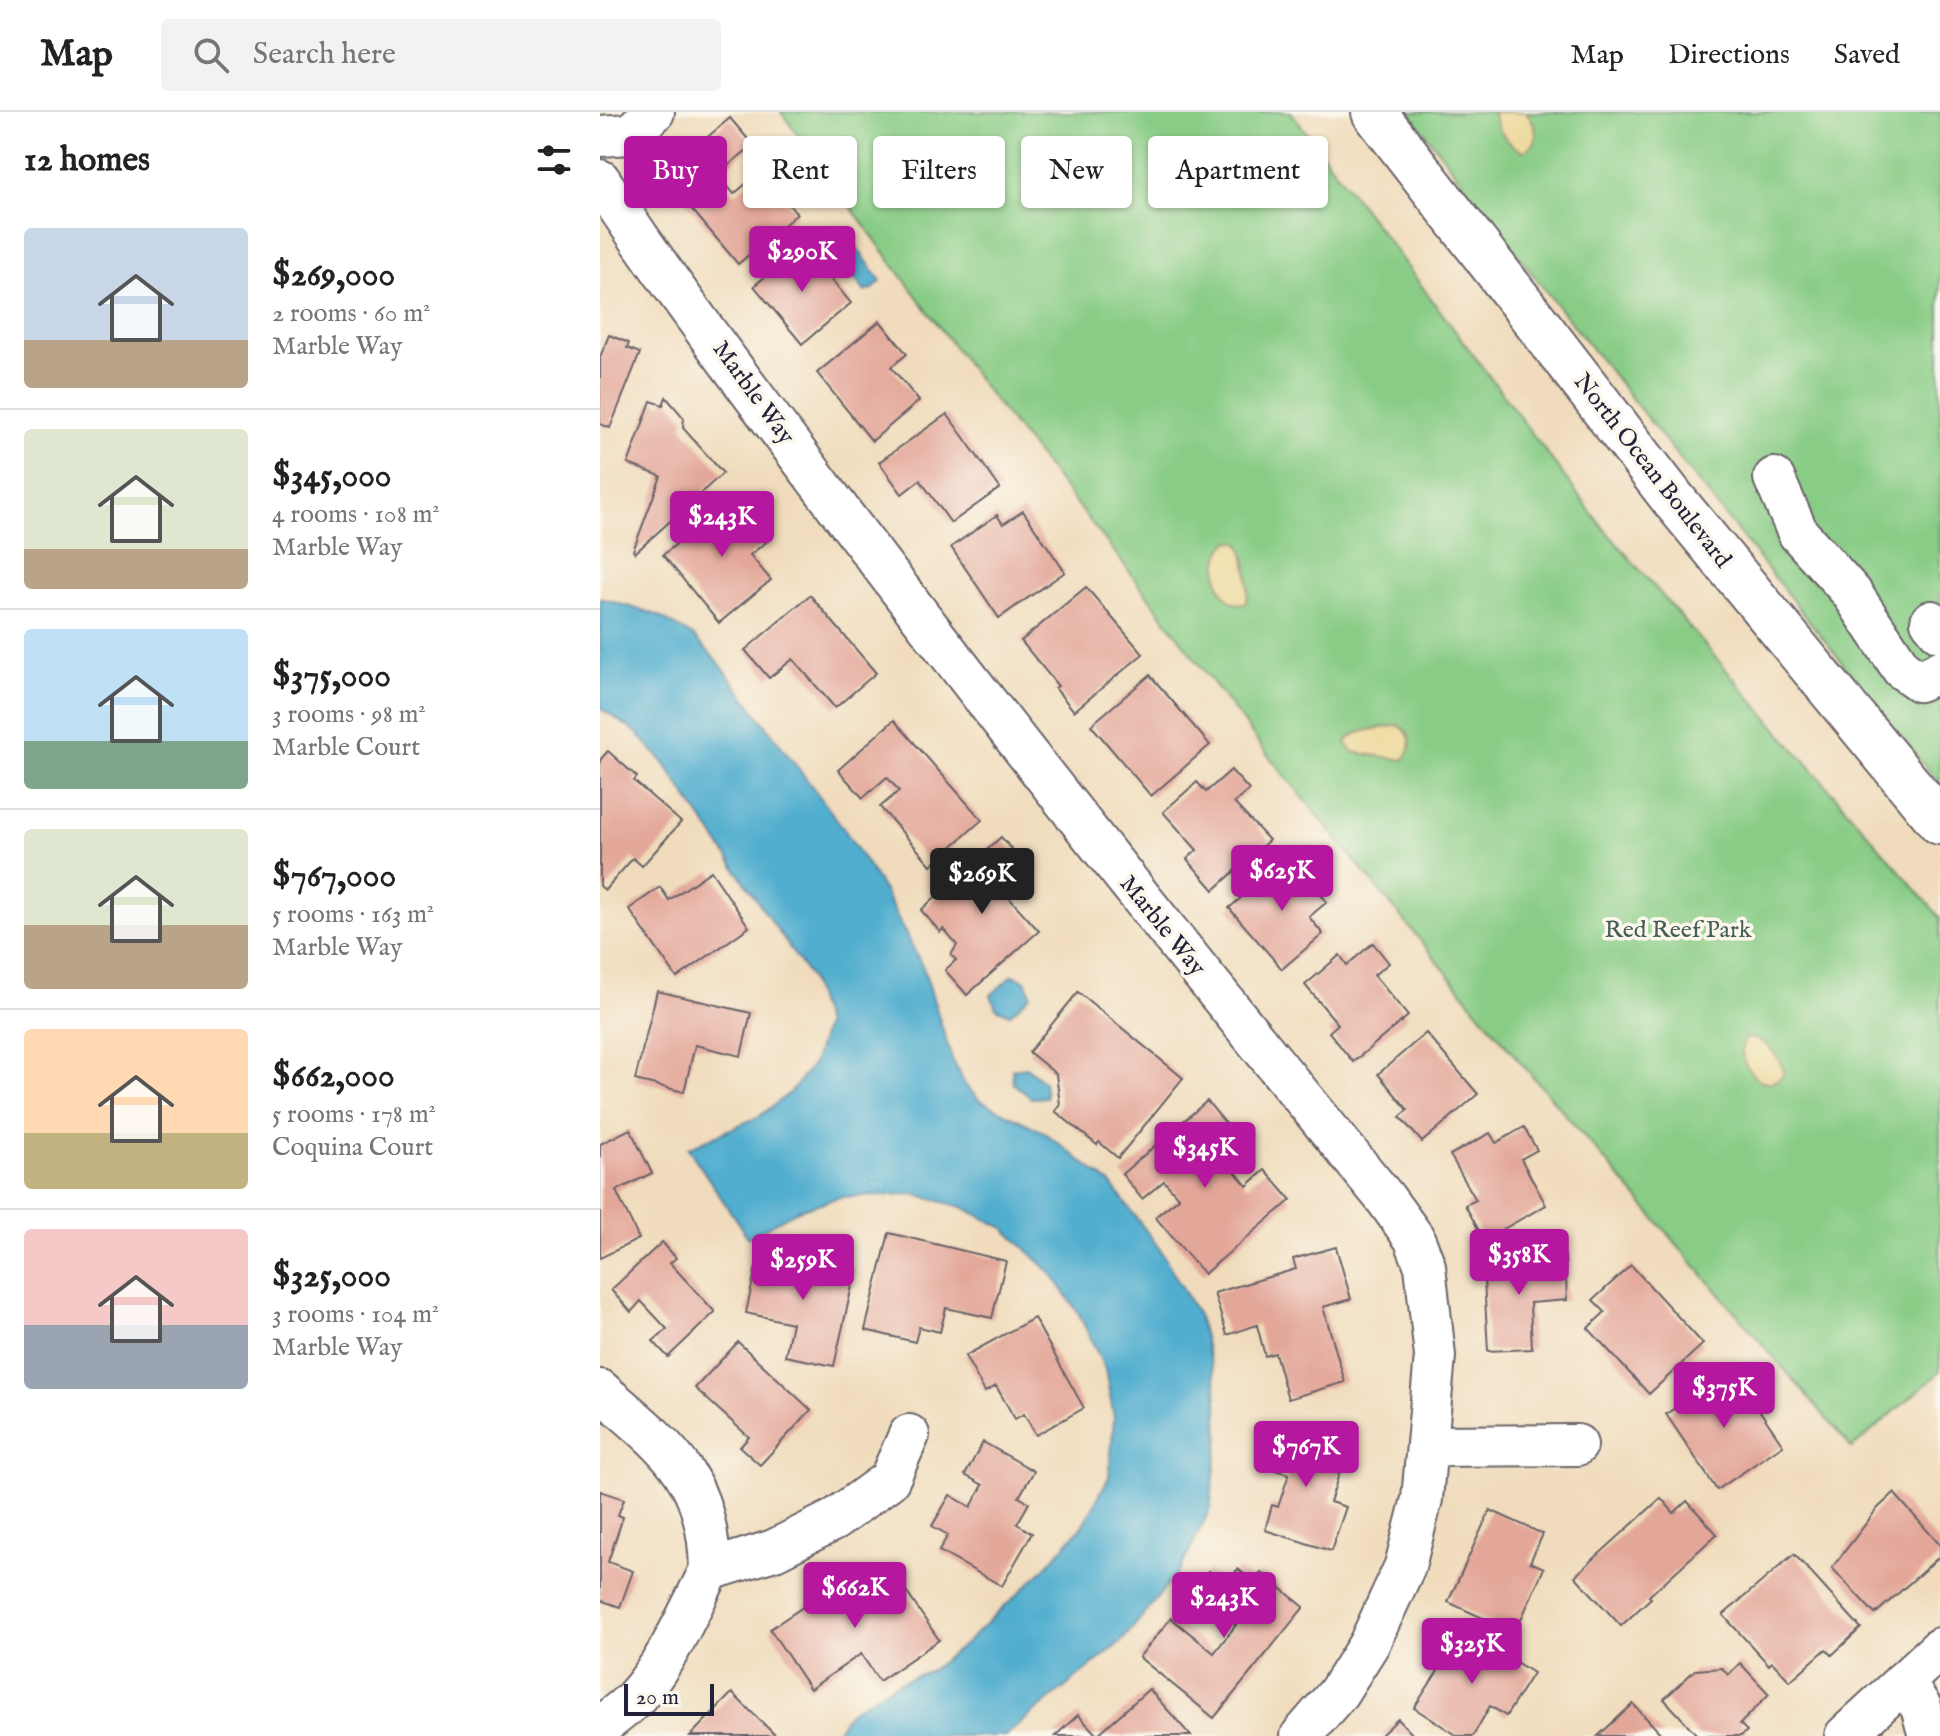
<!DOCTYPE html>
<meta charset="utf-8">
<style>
body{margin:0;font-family:"IM FELL English",serif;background:#f2f2f2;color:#222;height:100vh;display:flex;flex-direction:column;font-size:30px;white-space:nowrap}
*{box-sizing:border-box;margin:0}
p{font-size:26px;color:#767676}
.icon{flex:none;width:44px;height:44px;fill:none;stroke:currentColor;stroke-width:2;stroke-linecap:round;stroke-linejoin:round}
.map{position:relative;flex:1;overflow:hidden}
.sheet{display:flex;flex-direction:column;background:#fff;width:600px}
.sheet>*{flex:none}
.guide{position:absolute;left:24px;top:24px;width:760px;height:72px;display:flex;gap:16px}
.scale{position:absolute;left:24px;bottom:20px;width:90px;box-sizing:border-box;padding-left:8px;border:4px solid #22223b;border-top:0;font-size:22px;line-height:28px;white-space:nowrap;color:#22223b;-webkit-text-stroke:6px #fbf7ec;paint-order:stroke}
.price{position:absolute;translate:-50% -68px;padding:0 18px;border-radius:8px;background:#b5179e;color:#fff;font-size:26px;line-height:52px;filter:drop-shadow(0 2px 4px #0008)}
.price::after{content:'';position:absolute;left:50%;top:48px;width:24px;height:18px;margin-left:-12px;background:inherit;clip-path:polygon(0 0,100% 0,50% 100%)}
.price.selected{background:#222;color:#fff}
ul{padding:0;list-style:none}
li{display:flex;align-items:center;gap:24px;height:200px;padding:0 24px}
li+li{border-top:2px solid #e0e0e0}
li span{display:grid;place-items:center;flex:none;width:224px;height:160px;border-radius:8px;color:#555}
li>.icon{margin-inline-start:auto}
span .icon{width:96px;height:96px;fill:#fffc;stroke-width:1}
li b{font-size:34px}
h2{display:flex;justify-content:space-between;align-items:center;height:96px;padding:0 24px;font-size:34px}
.chip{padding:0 28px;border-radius:8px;background:#fff;box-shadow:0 2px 6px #0004;font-size:28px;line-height:72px}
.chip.selected{background:#b5179e;color:#fff}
header{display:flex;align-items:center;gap:48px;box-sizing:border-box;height:112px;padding:0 40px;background:#fff;border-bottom:2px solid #e0e0e0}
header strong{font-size:38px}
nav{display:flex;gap:44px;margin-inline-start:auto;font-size:28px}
.search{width:560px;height:72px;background:#f2f2f2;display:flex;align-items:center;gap:20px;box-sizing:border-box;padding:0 28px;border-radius:8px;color:#767676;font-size:30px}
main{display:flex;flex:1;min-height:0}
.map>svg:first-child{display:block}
.green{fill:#88cc85;stroke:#557760;stroke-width:2}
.sand{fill:#eeda9e;stroke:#887e6c;stroke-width:2}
.water{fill:#51aecf;stroke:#3a6885;stroke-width:2}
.building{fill:#e3a79a}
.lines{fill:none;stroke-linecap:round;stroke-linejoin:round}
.minor-casing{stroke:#6a6368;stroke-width:44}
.major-casing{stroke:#6a6368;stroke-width:48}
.minor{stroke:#fff;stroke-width:40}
.major{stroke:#fff;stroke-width:44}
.labels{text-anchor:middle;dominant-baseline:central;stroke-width:7;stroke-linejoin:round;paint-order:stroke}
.street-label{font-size:24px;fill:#22223b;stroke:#fbf7ec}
.park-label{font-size:24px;fill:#465e55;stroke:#fbf7ec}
</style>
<header>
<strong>Map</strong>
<div class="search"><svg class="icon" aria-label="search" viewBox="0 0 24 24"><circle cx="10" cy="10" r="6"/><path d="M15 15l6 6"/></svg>Search here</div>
<nav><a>Map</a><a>Directions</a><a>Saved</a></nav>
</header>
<main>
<section class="sheet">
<h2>12 homes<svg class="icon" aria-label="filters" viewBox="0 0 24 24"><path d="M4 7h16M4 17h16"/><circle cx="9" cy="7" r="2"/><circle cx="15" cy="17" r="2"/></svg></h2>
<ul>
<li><span style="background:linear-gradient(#c9d6e8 70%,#b9a48a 0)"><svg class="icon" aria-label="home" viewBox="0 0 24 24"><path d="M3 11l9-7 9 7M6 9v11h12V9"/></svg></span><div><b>$269,000</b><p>2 rooms · 60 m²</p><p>Marble Way</p></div></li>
<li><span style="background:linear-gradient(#dfe7d0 75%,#b9a48a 0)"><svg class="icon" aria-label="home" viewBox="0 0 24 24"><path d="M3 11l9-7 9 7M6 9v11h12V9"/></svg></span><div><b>$345,000</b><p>4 rooms · 108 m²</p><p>Marble Way</p></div></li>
<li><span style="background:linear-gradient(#bfe0f5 70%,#7fa58c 0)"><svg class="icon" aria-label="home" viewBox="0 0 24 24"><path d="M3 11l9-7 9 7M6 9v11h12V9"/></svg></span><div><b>$375,000</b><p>3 rooms · 98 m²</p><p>Marble Court</p></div></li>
<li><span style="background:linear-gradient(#dfe7d0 60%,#b9a48a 0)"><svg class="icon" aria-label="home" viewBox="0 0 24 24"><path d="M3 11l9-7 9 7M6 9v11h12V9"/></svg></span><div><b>$767,000</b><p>5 rooms · 163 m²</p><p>Marble Way</p></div></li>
<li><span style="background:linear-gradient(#ffd9b3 65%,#c2b280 0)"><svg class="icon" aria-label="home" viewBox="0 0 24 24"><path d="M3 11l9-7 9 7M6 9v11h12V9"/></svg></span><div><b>$662,000</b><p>5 rooms · 178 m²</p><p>Coquina Court</p></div></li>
<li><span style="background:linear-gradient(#f6c9c9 60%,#9aa5b1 0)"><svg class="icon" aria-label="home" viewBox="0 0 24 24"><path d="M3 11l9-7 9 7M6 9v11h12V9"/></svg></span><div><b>$325,000</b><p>3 rooms · 104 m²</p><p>Marble Way</p></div></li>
</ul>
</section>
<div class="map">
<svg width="1340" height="1624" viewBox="0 0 1340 1624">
<rect width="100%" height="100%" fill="#fbf7ec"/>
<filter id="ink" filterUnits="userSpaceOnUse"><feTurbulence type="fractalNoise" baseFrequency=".0125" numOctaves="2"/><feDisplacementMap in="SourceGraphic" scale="16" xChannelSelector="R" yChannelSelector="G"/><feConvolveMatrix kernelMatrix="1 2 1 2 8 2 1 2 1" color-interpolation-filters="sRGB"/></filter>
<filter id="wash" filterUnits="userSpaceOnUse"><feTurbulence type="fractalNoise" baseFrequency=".006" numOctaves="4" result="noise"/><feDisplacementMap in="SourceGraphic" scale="32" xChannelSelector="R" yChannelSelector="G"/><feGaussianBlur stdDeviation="1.8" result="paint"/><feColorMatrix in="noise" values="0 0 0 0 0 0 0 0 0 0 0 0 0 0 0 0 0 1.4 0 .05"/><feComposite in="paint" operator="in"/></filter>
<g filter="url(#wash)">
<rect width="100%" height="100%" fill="#f0dcbc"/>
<g class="green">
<polygon points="181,0 691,0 1000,412 1340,805 1340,1260 1252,1336 916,945 664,638 513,438 382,273"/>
<polygon points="809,0 1340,0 1340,673 937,168"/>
</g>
<g class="sand">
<path d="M893 0H926C937 14 943 32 923 39 908 33 895 16 893 0Z"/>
<path d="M630 429C636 430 637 428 641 434 647 445 651 482 645 491 616 498 608 442 630 429Z"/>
<path d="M798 613C812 620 815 637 803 648L753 640 746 631C752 617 782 617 798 613Z"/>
<path d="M1146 926C1164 925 1179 943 1184 960 1167 989 1130 949 1146 926Z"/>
</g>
<g class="water">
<polygon points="244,128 247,132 254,132 281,169 271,179 269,177 265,180 238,144 237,139 240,137 237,134"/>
<polygon points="0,486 57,503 93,524 119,551 244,717 284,779 324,858 352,947 364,972 379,988 444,1020 511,1072 559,1136 598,1203 616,1271 619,1325 610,1397 580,1458 522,1529 405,1624 233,1624 249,1600 295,1572 331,1558 366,1531 443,1458 484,1412 509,1365 514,1306 505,1257 479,1202 452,1162 404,1116 362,1095 315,1082 240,1085 198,1098 148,1126 88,1036 160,1004 192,979 214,950 225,913 210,866 64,651 37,621 0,596"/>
<polygon points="413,863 426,869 431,883 410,902 396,896 391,883"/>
<polygon points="426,955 444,970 446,985 431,986 413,971 412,957"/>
</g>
<g id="blocks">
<g class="building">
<polygon points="130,6 153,33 118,62 134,82 161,59 197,102 138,152 63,63"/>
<polygon points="203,133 251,191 202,232 154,174"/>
<polygon points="280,209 307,242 291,255 319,289 272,329 217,261"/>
<polygon points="9,223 29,231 27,236 40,241 10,316 0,312 0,245"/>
<polygon points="66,285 84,306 83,316 123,361 35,441 33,439 61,364 28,352 51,289 63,293"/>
<polygon points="347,302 400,376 351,411 320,368 302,382 279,350"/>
<polygon points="136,383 171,426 150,443 171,468 119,511 63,443"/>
<polygon points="423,399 465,460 399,506 351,435 397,403 403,412"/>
<polygon points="486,475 543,542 474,599 455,576 458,574 421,529"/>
<polygon points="210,483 276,561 235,596 193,547 169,566 145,538"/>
<polygon points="550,563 610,633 551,684 491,613"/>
<polygon points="294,608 382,708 331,753 280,695 299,679 287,665 263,686 238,658"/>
<polygon points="8,639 37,665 34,669 81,710 42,754 33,746 5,778 0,774 0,648"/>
<polygon points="631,658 649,678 634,691 669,728 614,778 587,747 597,738 563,700 597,670 606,680"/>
<polygon points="401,725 429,757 403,779 439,819 367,883 345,858 356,848 351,843 357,833 343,817 340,820 321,798"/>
<polygon points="689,745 727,790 709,805 723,822 682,857 629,796"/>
<polygon points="111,759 149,815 77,866 29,797 60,775 69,788"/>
<polygon points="773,831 789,851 774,863 808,904 753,950 729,920 738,912 705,873 740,843 747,853"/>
<polygon points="57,879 151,901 141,944 95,933 84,980 35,968"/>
<polygon points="478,880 583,966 518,1046 499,1030 497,1033 455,999 460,993 456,962 429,940"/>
<polygon points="826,921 878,982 822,1030 800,1005 808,998 778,962"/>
<polygon points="607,989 632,1019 614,1034 647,1074 665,1058 691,1088 604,1162 555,1105 579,1086 564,1069 542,1087 522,1062"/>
<polygon points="924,1015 937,1038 921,1047 946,1093 884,1128 865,1093 876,1088 850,1043 890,1021 896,1031"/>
<polygon points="30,1017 52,1061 16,1079 39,1127 0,1146 0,1032"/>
<polygon points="289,1121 406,1149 392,1206 346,1196 340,1220 319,1215 315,1230 265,1218"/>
<polygon points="62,1130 76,1146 70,1151 115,1200 68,1245 53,1229 67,1217 41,1189 31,1200 11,1178"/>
<polygon points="736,1135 751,1187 723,1195 745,1270 688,1287 675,1241 665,1244 657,1213 627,1223 614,1181 696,1157 693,1147"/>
<polygon points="160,1136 256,1156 234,1254 185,1244 192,1211 146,1201"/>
<polygon points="965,1144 967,1188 930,1191 932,1237 888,1239 883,1149"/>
<polygon points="1031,1153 1103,1232 1049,1282 988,1216 1005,1200 993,1188"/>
<polygon points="434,1206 484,1296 436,1323 424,1302 415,1307 396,1274 385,1280 365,1244"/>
<polygon points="138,1230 211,1298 160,1353 140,1335 149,1325 95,1276"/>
<polygon points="1132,1258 1183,1333 1117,1378 1066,1302"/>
<polygon points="700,1319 748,1334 730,1390 746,1395 731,1439 665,1418 672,1393 678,1395 689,1362 658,1353 667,1325 695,1334"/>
<polygon points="383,1330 434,1359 419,1385 429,1391 417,1412 432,1421 402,1474 339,1439 348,1423 332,1414 350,1383 371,1395 383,1373 365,1363"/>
<polygon points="0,1379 24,1387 18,1403 23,1405 8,1450 33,1459 20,1495 0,1488"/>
<polygon points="1294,1381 1340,1433 1340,1444 1275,1502 1232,1456 1277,1397"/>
<polygon points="1061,1386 1074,1401 1087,1389 1117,1422 1049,1484 1051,1486 1021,1514 975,1464"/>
<polygon points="890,1398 943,1422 930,1450 944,1456 915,1521 848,1490"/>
<polygon points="1194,1442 1261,1516 1232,1543 1226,1537 1190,1569 1172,1550 1169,1553 1123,1503"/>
<polygon points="260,1457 273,1477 295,1463 339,1528 279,1569 261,1542 210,1577 170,1517"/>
<polygon points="638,1457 654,1470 661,1460 704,1495 614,1606 539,1545 571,1506 614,1541 636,1513 593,1478 609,1459 625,1473"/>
<polygon points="865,1517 933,1561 906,1604 890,1594 873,1624 858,1624 814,1596"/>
<polygon points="1140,1551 1169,1582 1140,1612 1147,1619 1141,1624 1098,1624 1064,1587 1095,1558 1122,1556 1128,1563"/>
<polygon points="549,1577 591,1624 455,1624 478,1603 497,1623"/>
<polygon points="132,1581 176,1624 90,1624"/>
<polygon points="1033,1592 1063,1624 998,1624"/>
<polygon points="798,1607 814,1624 780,1624"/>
</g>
</g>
</g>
<g filter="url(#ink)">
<use href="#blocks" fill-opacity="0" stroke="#6a6368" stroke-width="2"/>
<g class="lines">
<defs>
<g id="minor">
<polyline points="0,24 30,22 54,0"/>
<path d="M0 68C77 185 163 296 247 408 421 638 601 863 785 1086L814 1126 825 1154 835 1244 822 1387 805 1454 769 1532 738 1581 701 1624"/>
<polyline points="1174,366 1198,421 1251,480 1302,557 1319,569 1340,559"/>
<polyline points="1331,509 1340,520"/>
<path d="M0 1278C67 1336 108 1363 110 1458"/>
<polyline points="828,1334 977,1333"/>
<polyline points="1303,1570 1321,1595 1329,1624"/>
<path d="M0 1615C11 1606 24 1597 34 1587 68 1550 87 1502 110 1458L174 1438 234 1408 289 1368 309 1323"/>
<polyline points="1245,1624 1340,1536"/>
</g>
<polyline id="major" points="774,0 1073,387 1340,710"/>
</defs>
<use href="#minor" class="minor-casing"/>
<use href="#major" class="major-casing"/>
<use href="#minor" class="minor"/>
<use href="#major" class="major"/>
</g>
</g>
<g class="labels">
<g class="street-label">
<text transform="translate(153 281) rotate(54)">Marble Way</text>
<text transform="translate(1052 359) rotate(52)">North Ocean Boulevard</text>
<text transform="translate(562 814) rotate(51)">Marble Way</text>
</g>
<g class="park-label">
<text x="1078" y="818">Red Reef Park</text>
</g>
</g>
</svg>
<div class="scale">20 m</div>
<b class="price" style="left:202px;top:182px">$290K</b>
<b class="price" style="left:122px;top:447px">$243K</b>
<b class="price" style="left:682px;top:801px">$625K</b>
<b class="price selected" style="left:382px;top:804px">$269K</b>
<b class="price" style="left:605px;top:1078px">$345K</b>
<b class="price" style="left:919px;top:1185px">$358K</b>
<b class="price" style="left:203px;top:1190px">$259K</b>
<b class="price" style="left:1124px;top:1318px">$375K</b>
<b class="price" style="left:706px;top:1377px">$767K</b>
<b class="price" style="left:255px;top:1518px">$662K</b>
<b class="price" style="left:624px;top:1528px">$243K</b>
<b class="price" style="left:872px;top:1574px">$325K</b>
<div class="guide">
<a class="chip selected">Buy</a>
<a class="chip">Rent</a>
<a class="chip">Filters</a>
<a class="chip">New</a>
<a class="chip">Apartment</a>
</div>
</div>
</main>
